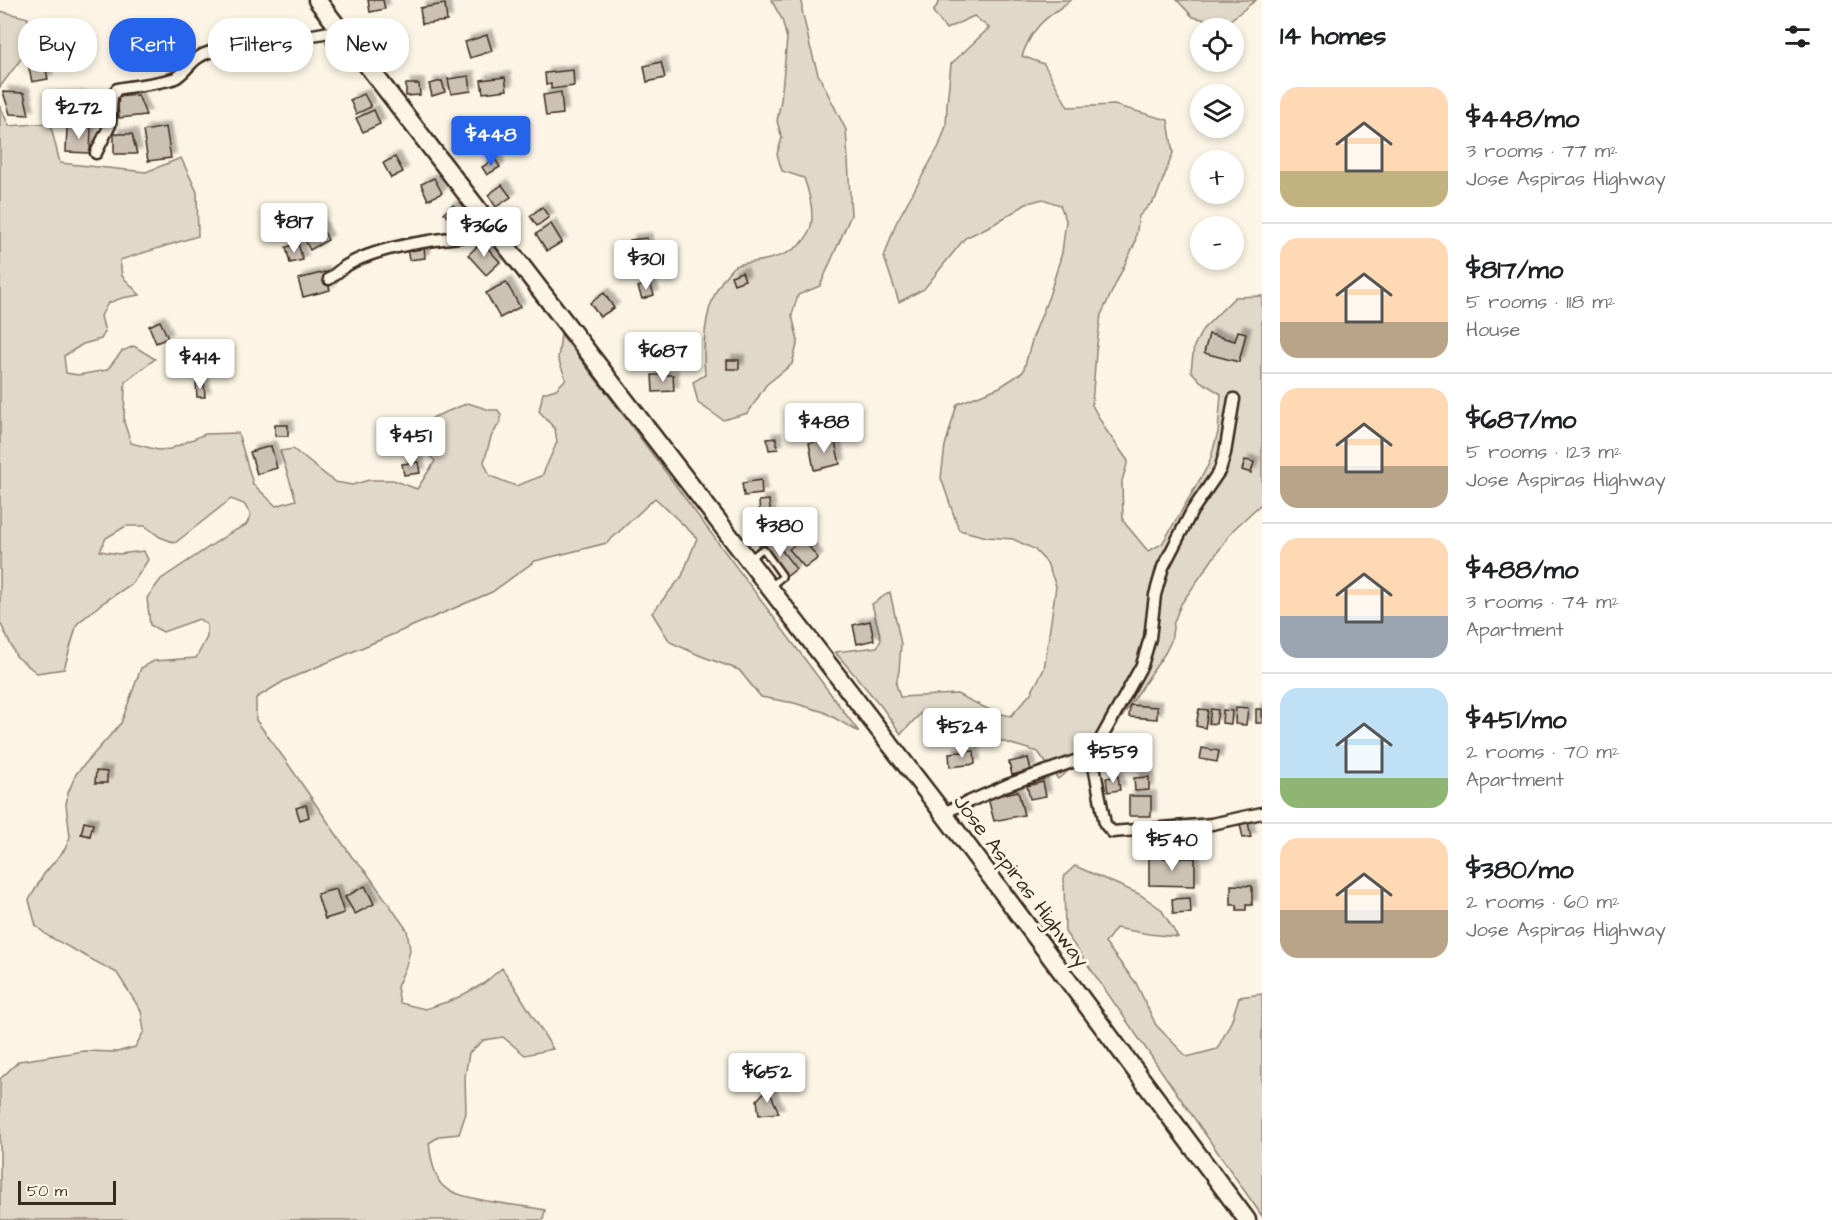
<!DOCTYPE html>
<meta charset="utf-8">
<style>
body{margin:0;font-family:"Architects Daughter",sans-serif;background:#f2f2f2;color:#202124;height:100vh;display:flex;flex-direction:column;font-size:22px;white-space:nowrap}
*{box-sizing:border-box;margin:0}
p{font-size:20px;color:#757577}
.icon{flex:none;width:33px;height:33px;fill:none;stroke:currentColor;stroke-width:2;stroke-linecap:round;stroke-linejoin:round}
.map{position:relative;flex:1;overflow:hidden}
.sheet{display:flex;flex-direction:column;background:#fff;width:570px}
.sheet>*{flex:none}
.guide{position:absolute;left:18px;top:18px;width:570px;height:54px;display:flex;gap:12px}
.fabs{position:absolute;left:1190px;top:18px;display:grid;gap:12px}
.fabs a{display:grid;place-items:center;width:54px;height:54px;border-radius:50%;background:#fff;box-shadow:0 3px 9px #0003;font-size:30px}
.scale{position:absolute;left:18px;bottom:15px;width:98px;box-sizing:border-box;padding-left:6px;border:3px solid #3b2a1e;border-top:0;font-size:16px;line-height:21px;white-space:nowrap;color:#3b2a1e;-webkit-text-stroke:4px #fcf5e5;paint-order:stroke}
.price{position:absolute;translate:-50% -51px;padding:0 14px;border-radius:6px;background:#fff;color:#222;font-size:20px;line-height:39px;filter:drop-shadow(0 2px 3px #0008)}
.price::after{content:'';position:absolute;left:50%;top:36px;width:18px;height:14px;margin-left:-9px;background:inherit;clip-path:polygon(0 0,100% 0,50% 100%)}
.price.on{background:#2563eb;color:#fff}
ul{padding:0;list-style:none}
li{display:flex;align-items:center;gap:18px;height:150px;padding:0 18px}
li+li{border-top:2px solid #e0e0e0}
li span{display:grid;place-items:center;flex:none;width:168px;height:120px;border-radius:18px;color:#555}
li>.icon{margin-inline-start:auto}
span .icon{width:72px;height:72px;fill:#fffc;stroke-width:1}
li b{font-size:26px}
h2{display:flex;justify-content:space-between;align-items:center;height:72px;padding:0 18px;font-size:26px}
.pill{padding:0 21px;border-radius:24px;background:#fff;box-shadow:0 3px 9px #0003;font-size:21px;line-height:54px}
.pill.on{background:#2563eb;color:#fff}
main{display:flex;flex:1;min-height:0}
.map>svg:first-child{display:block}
.green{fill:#e0d8c8;stroke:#8e8173;stroke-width:1.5}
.building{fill:#ccc2b3;stroke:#3b2a1e;stroke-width:1.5;filter:url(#shadow)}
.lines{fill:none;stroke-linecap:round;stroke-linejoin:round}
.service-casing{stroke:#3b2a1e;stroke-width:10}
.minor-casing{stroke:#3b2a1e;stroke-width:15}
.primary-casing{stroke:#3b2a1e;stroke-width:21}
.service{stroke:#fcf5e5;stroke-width:5}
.minor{stroke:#fcf5e5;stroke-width:10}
.primary{stroke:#fcf5e5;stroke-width:16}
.labels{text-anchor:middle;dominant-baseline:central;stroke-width:6;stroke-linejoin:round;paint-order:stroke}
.street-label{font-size:21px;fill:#3b2a1e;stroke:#fcf5e5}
</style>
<main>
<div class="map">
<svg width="1262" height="1220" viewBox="0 0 1262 1220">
<defs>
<filter id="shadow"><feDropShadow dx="5" dy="-5" stdDeviation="1.5" flood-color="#0004"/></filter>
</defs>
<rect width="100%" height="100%" fill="#fcf5e5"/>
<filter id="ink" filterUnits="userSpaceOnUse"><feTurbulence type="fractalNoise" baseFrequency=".0167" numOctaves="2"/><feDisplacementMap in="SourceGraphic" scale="12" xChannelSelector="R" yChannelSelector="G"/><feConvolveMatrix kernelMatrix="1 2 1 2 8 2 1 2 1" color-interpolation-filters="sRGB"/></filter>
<g filter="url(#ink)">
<g class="green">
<path d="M771 0H802V10L810 46 818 74 846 130 848 159 851 215 820 286 798 295 792 315 798 341 792 364 766 385 748 413 723 420 698 403 693 382 705 375C702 341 705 301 727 274 729 272 731 269 733 267 739 263 757 262 765 260 815 249 820 223 804 178L782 171 777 154 782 138 777 121 781 100 787 39 782 19Z"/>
<path d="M940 0H1071C1045 19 1033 25 1022 56L1044 64 1068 107 1114 105 1168 120 1173 153 1156 198 1139 216 1135 243 1101 315 1096 352 1092 405 1106 430 1128 461 1122 481 1123 521 1148 551 1162 544 1209 464 1218 432 1221 394 1200 381 1191 371 1194 346 1203 329 1235 297 1262 296V503L1233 530 1181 604 1174 622 1171 641 1165 653 1106 741 1058 779 1038 752 951 726 922 712 901 734 881 706 835 652 877 647 881 640 872 604 890 592 901 644 899 671 896 684 900 697 957 694 996 713 1011 716 1031 693 1044 669 1056 586 1047 563 1034 549 1013 539 987 537 959 530 941 478 945 446 957 404 1000 387 1023 372 1033 337 1049 296 1062 253 1066 220 1060 205 1043 199 1028 203 994 224 965 238 924 289 899 302 884 257 896 223 939 146 946 126 947 104 951 64 989 28 974 16 946 29 933 12Z"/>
<polygon points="1177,0 1256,0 1225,24 1193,17"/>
<polygon points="0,11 28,18 28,31 33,43 0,87"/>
<path d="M0 106 9 126 50 123 60 163 146 172 181 158 197 192 198 236 120 260 122 276 140 295 122 298 108 303 101 316 105 332 101 339 83 344 64 356 66 373 78 375 107 370 122 351 134 346 155 359 125 382 124 422 131 443 158 450 170 449 205 434 238 433 253 484 276 506 296 500 280 451 293 449 335 482 352 485 369 480H393L417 489 435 461 410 436 434 417 468 403 490 410H498L501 415 500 422 491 437 484 462 490 476 516 486 542 476 557 442 555 429 539 411 543 393 556 389 566 379 558 359 561 334 609 396 859 732 824 712 794 703 761 697 739 670 701 656 670 642 652 613 682 576 697 538 655 498 607 543 535 561 492 592 284 681 256 698V720L286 761 352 857 367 873 407 930 410 950 406 966 397 987 400 1003 425 1009 453 1000 483 984 502 968 513 984 553 1049 525 1055 503 1037 484 1040 469 1053 465 1077 466 1113 459 1134 440 1136 429 1143C430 1154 434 1175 441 1184 455 1201 522 1205 545 1210L543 1220H0V1079L19 1061 84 1051 117 1052 135 1047 144 1031 141 1011 117 973 48 936 36 926 29 900 44 874 65 849 70 837 66 804 68 793 76 774 121 723 141 668 154 661 196 658 207 637V625L199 619 163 632 150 625 147 598 161 579 230 533 246 525 251 515 244 504 231 499 175 543 160 537 145 526H126L106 538 100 551 119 554 144 551 148 560 133 583 101 604 77 624 64 669 37 673 16 656 0 622Z"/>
<polygon points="1075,866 1139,894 1161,909 1178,937 1149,934 1116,928 1105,943 1136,983 1156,1025 1187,1057 1217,1049 1231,1022 1239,997 1262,994 1262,1216 1065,932 1064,876"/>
</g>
<g class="building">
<polygon points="368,0 383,0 385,9 370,12"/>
<polygon points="445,4 447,21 422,24 420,8"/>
<polygon points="487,35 492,51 470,58 465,42"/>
<polygon points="334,39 337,50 329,52 326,42"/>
<polygon points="304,40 307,59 292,61 290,42"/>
<polygon points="44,61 48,79 32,82 28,64"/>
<polygon points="661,62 665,78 647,82 644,66"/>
<polygon points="573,70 574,86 551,89 551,84 546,85 545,73"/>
<polygon points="469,76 471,91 451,94 448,79"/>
<polygon points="505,77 507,90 483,93 481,80"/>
<polygon points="442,81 445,92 432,96 429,84"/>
<polygon points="406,84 419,84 420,95 406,96"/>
<polygon points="3,92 24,93 29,115 10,114"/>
<polygon points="561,92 563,114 546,116 543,95"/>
<polygon points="364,94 371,107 356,114 350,100"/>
<polygon points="138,95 146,115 119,118 117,97"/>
<polygon points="81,96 89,109 49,110 49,97"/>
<polygon points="374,110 380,124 363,132 356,118"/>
<polygon points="67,127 91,127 90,153 66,152"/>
<polygon points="166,127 171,158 148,161 143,131"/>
<polygon points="114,134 132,134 137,154 114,154"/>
<polygon points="395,157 403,172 391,178 383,163"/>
<polygon points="495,159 500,167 487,175 482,167"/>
<polygon points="434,178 442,193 428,200 421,184"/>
<polygon points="502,185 511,197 496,207 488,195"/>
<polygon points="453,205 468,221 459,229 444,213"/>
<polygon points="542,207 549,217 537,226 530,216"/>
<polygon points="318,220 328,240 310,250 299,229"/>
<polygon points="551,224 562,242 547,251 536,234"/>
<polygon points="647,238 648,251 632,253 630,240"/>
<polygon points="482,242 500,262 486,275 468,255"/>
<polygon points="298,244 303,260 290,263 286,247"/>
<polygon points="424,246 425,258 409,260 407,248"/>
<polygon points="325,272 330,290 303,297 298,279"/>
<polygon points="742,272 745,280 734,284 731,276"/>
<polygon points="506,282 520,307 500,318 486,293"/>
<polygon points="650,283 654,295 642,299 638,287"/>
<polygon points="604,293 614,308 600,317 590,303"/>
<polygon points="160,321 168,338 156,343 149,326"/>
<polygon points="1238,331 1246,333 1239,362 1204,353 1209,334 1235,341"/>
<polygon points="672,351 675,367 653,371 651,354"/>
<rect x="727" y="360" width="12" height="9"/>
<polygon points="652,375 673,375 674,391 653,392"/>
<polygon points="196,383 204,383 205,397 197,397"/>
<rect x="275" y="425" width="13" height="11"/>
<polygon points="776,438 778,449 769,450 767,439"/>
<polygon points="834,438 840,464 814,470 809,443"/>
<polygon points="271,446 277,468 257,474 250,452"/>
<polygon points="1245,460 1254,462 1251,473 1242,470"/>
<polygon points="418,462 420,473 404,475 402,464"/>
<polygon points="761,480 762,494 744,496 742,483"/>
<polygon points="769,500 771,517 760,518 759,501"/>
<polygon points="802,538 818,558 805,568 789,549"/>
<polygon points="773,539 796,569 786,577 763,546"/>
<polygon points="870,621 874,640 857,644 853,625"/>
<polygon points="1130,705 1157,707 1157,719 1129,717"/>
<polygon points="1236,707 1248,708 1246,725 1235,724"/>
<polygon points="1199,709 1208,710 1205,728 1196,726"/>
<polygon points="1211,709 1218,710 1216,724 1209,723"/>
<rect x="1256" y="709" width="6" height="14"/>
<polygon points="1223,710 1232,711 1231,724 1222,723"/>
<polygon points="1128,746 1144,748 1143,761 1127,760"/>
<polygon points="1202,748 1219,751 1217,762 1200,759"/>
<polygon points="974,751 975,764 950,767 949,753"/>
<polygon points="1028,758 1031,770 1012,775 1009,762"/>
<polygon points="96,771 107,772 107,783 95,783"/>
<polygon points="1118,776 1120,790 1108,792 1106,778"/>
<polygon points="1149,777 1149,790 1135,791 1134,778"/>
<polygon points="1043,782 1046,796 1030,799 1027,786"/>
<polygon points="1018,791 1024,815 994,821 988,798"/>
<rect x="1129" y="796" width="22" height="20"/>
<polygon points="306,805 309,817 300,820 296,808"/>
<polygon points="84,822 93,824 90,836 81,834"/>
<polygon points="1248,822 1251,837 1243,838 1240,824"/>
<polygon points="1149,858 1195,858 1195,886 1149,885"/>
<polygon points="1231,885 1252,886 1252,905 1246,905 1246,910 1237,910 1237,905 1231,905"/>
<polygon points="365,886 374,904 355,914 345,897"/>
<polygon points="336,889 344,913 325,919 317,894"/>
<polygon points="1190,898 1191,913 1173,914 1172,899"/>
<polygon points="768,1088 779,1113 759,1115 757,1100"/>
</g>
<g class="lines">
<defs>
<polyline id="service" points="751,558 761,550 764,550 782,575 782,577 771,586"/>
<g id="minor">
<path d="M96 153 110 125 112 96 117 89C130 86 167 83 177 77 190 68 192 57 210 52 221 49 231 59 242 59L259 45 340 30"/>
<path d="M329 279C334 275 339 271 344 267 381 243 449 239 494 232"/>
<polyline points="1234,399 1225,453 1220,470 1192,511 1163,567 1155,595 1150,638 1142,665 1092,755 1105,824 1112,832 1212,824 1262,813"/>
<polyline points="943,813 1007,785 1092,755"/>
</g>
<polyline id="primary" points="317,0 943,813 1247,1220"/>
</defs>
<use href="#service" class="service-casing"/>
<use href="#minor" class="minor-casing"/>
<use href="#primary" class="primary-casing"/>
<use href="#service" class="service"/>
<use href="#minor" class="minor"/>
<use href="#primary" class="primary"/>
</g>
</g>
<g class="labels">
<g class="street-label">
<text transform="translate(1021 881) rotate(53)">Jose Aspiras Highway</text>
</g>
</g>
</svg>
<div class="fabs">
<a><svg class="icon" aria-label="locate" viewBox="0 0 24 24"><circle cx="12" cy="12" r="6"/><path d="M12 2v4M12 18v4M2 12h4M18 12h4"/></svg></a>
<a><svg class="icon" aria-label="layers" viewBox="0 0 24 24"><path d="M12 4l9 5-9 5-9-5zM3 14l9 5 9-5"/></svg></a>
<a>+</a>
<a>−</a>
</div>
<div class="scale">50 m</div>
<b class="price" style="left:79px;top:140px">$272</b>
<b class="price on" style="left:491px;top:167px">$448</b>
<b class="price" style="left:294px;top:254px">$817</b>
<b class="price" style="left:484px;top:258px">$366</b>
<b class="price" style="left:646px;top:291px">$301</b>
<b class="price" style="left:663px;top:383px">$687</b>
<b class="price" style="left:200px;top:390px">$414</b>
<b class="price" style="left:824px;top:454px">$488</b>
<b class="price" style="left:411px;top:468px">$451</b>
<b class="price" style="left:780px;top:558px">$380</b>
<b class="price" style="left:962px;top:759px">$524</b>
<b class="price" style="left:1113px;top:784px">$559</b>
<b class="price" style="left:1172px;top:872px">$540</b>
<b class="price" style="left:767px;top:1104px">$652</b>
<div class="guide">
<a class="pill">Buy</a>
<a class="pill on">Rent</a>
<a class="pill">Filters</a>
<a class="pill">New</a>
</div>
</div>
<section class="sheet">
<h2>14 homes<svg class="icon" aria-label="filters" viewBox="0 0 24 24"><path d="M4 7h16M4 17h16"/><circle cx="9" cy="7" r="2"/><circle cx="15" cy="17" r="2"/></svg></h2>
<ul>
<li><span style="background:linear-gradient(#ffd9b3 70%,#c2b280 0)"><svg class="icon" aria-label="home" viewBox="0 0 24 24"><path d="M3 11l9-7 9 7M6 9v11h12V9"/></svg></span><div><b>$448/mo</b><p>3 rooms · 77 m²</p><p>Jose Aspiras Highway</p></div></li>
<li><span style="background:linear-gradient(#ffd9b3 70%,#b9a48a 0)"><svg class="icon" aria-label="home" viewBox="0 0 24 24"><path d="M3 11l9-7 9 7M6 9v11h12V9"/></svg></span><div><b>$817/mo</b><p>5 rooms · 118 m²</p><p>House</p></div></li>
<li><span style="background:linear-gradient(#ffd9b3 65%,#b9a48a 0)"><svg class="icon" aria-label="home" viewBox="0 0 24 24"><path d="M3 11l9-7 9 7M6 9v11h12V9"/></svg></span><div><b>$687/mo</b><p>5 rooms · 123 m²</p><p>Jose Aspiras Highway</p></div></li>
<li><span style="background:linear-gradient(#ffd9b3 65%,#9aa5b1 0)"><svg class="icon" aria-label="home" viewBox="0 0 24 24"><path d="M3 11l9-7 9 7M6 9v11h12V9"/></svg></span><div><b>$488/mo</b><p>3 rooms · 74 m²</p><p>Apartment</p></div></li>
<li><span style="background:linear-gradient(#bfe0f5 75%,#8fb573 0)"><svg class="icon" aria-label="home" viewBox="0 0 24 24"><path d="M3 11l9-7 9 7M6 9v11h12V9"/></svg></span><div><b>$451/mo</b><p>2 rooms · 70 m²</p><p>Apartment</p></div></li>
<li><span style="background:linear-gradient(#ffd9b3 60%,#b9a48a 0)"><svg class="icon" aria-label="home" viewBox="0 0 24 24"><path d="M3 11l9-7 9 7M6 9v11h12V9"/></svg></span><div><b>$380/mo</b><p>2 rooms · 60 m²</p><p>Jose Aspiras Highway</p></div></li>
</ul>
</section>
</main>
